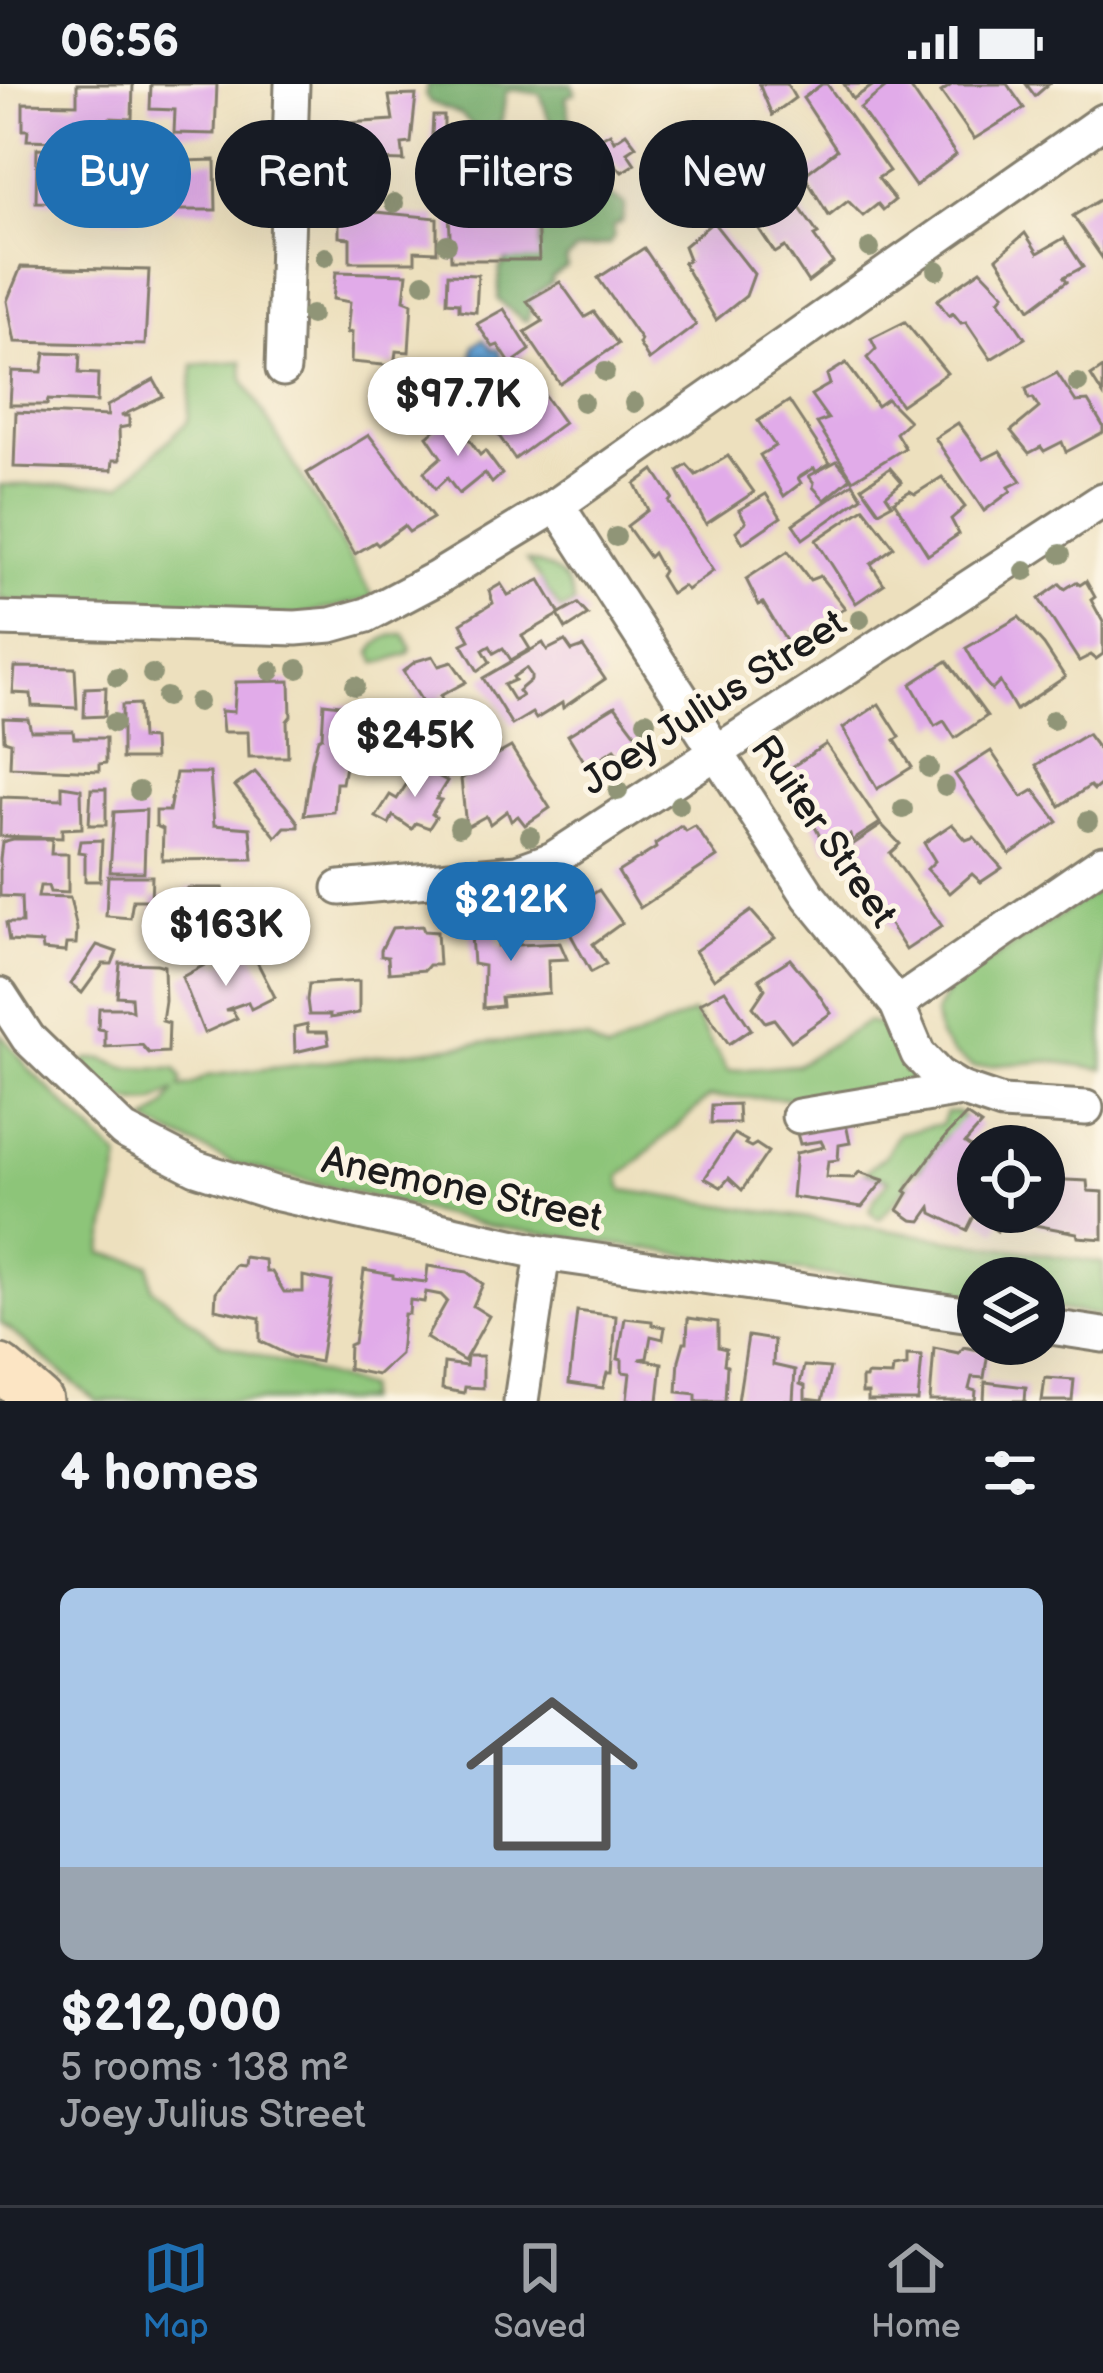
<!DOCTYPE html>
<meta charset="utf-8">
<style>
body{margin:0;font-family:"Balsamiq Sans",sans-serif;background:#242831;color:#f1f3f6;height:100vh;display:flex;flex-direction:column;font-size:45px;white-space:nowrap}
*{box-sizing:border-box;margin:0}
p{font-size:39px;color:#9ea1a6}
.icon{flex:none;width:66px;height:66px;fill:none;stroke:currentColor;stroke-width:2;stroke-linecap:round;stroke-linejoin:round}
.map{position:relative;height:1317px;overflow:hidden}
.sheet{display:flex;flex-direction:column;background:#171b24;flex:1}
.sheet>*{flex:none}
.banner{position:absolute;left:36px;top:36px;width:1032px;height:108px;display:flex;gap:24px}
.buttons{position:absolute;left:957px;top:1041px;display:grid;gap:24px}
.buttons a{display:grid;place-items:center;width:108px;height:108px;border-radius:50%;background:#171b24;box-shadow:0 12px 48px #0002;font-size:60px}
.price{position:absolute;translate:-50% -102px;padding:0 27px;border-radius:42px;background:#fff;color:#222;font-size:39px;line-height:78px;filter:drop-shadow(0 3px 6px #0008)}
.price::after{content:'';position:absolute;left:50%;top:72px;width:36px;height:27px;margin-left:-18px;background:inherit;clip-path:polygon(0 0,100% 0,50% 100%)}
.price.current{background:#1f6fb2;color:#fff}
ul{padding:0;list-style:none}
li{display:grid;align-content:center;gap:24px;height:636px;padding:0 60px}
li span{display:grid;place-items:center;height:372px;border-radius:18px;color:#555}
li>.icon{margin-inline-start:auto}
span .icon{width:216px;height:216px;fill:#fffc;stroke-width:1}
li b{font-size:51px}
h2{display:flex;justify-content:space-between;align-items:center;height:144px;padding:0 60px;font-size:51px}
.pill{padding:0 42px;border-radius:54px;background:#171b24;box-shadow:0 12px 48px #0002;font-size:42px;line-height:108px}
.pill.current{background:#1f6fb2;color:#fff}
.status{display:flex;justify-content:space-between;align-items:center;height:84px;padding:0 60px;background:#171b24;direction:ltr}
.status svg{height:33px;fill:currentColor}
.tabs{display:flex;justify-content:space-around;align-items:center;height:168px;border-top:3px solid #363941;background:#171b24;font-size:33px;color:#9ea1a6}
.tabs a{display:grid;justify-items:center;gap:6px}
.tabs .current{color:#1f6fb2}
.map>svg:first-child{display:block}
.green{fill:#8dc579;stroke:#54704a;stroke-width:3}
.forest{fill:#72aa69;stroke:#476342;stroke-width:3}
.water{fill:#62a1d5;stroke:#3f5e78;stroke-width:3}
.building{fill:#e1abe9;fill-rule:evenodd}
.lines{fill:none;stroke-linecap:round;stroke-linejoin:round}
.street-casing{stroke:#847e6d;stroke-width:39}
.secondary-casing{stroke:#847e6d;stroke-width:51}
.street{stroke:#fff;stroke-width:33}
.secondary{stroke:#fce5c4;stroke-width:45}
.tree{fill:#909577}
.labels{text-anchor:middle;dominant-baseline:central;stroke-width:10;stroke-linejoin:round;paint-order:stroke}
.street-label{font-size:39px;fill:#1c1c1c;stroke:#fcf5e5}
</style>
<div class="status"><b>06:56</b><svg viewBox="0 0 49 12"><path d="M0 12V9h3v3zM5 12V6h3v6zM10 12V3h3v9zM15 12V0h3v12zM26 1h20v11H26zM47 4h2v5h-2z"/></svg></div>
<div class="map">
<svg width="1103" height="1317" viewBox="0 0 1103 1317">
<rect width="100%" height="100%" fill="#fcf5e5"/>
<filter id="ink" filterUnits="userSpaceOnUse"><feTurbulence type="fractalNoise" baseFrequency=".00833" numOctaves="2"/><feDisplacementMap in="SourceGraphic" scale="24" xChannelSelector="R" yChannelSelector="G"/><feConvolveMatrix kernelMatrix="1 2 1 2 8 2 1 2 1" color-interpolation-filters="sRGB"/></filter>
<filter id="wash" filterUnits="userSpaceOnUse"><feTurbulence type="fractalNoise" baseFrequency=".004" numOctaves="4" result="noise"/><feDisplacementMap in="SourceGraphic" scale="48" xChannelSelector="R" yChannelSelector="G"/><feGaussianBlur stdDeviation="2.7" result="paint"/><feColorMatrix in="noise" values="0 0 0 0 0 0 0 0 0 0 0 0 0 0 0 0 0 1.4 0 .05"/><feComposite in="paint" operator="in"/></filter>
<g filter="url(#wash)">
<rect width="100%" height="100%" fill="#ede0be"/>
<g class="green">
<polygon points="242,277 243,295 374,514 294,533 12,518 0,515 0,401 122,401 188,337 193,281"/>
<path d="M527 477C552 482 570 492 574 519L561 526Z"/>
<path d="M405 550 411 566 407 571C395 571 389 579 377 579L371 569C378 556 390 550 405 550Z"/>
<polygon points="1103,803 1103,985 1050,977 973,983 953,969 939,952 935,930 949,904"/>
<polygon points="693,929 728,987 797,981 867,938 889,943 899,968 916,998 849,1015 709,1013 620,1093 623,1106 1103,1179 1103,1232 1044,1223 1044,1194 978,1194 978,1213 489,1142 233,1079 146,1038 165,1023 175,1006 155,1018 136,1019 99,1008 79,984 87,975 104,975 125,984 176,985 182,995 180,1003 191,1001 207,992 491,958 587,955 607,968"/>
<polygon points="0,949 30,986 120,1075 102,1169 149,1180 152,1204 221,1260 366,1304 365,1317 96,1317 0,1238"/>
<polygon points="946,1028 958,1028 964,1033 964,1040 955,1051 946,1052 925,1081 907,1093 909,1100 881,1134 876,1134 870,1127 875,1114 889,1096 865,1088 885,1072 899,1049 941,1040"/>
</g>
<g class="forest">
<polygon points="428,0 573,0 575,9 566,13 571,41 566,52 555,54 540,10 514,6 506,8 502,36 494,45 479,48 462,31 430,18 425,11"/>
<path d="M468 96 482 98 485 103 501 98 517 110H520V103L544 100 558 107 561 118C591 128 598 97 625 121L622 138 613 142 614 153 610 160 576 166 566 176 567 183 551 194 552 198 535 210 538 214 530 224 528 237 523 236 498 216 500 184 518 165 540 161 541 137C519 120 489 126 463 127L454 115 457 107Z"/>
</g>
<polygon class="water" points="483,255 493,266 498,265 506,286 497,291 496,289 486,292 472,272 474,261"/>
<g id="blocks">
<g class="building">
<polygon points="77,0 133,0 132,35 110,34 109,59 83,58 83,65 128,66 128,89 133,89 132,134 87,133 87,119 36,118 37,64 59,65 57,57 27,56 28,46 23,46 23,19 77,20"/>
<polygon points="151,0 217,0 215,50 174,49 175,26 150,25"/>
<polygon points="759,0 787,0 795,14 772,31"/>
<polygon points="822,0 827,0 889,87 878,94 895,116 883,126 878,120 863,132 848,117 829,132 804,91 837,66 803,14"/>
<polygon points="844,0 875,0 853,15"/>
<polygon points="890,0 908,0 956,71 915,102 860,24"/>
<polygon points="953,0 1007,0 1024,24 974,55 941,8"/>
<polygon points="1026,0 1049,0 1035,12"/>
<polygon points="416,11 411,59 402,60 404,77 371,76 371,86 343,87 344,74 348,74 348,39 393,36 389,12"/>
<polygon points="433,32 444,32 444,68 431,68"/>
<polygon points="610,49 614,57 626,49 636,62 627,68 635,80 622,88 614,79 596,90 583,70 592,65 589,61"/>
<polygon points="488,57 514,58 514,69 545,70 545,103 485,99"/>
<polygon points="183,73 183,77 215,76 216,126 170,126 170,109 145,110 145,77 153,77 153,74"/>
<polygon points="750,80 766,100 765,102 774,116 788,107 818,150 814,152 833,179 808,198 785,163 775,169 726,96"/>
<polygon points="703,95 729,130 722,136 711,122 698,130 682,107"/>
<polygon points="1103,114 1103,175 1073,132"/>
<polygon points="449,127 537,130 539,176 451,176"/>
<polygon points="376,128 437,134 437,168 415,167 415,178 350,178 350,154 339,153 339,130"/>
<polygon points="713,138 754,190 746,212 716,236 683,179 689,175 684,162"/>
<polygon points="1025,149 1038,169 1064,154 1083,183 1064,193 1067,197 1030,225 997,174"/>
<polygon points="644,164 696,241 649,276 639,260 641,256 598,194"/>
<polygon points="21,183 149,186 145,261 15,258 7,217"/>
<polygon points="981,186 1004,210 999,216 1025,254 991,275 966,238 961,239 953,229 949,232 937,216"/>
<polygon points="336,188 407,190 404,216 412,219 409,268 396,267 394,282 351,278 352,248 347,249 350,218 333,215"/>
<polygon points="448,190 478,191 476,228 459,226 459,219 447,218"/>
<polygon points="560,198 585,233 594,228 618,260 560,300 525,248 543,237 527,217"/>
<polygon points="504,225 530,266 516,276 522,284 516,288 498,261 493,263 477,240"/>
<polygon points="905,238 947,289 901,321 867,274 876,265 871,255"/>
<polygon points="45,269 80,270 79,289 98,290 97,318 48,316 47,321 10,321 12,287 42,288"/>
<polygon points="846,279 877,322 887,315 909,337 896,349 905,364 853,396 817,339 828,335 811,311 830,300 827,291"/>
<polygon points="1103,284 1103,311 1091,292"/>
<polygon points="1057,289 1076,318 1088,317 1103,342 1103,348 1066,368 1062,358 1044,367 1041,363 1029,369 1011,347 1039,324 1033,314 1029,315 1026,305"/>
<polygon points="502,291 518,318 539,304 564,339 515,375 488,336 492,332 476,310"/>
<polygon points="154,296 163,312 121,332 129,332 129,342 119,344 120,376 113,376 112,386 14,383 16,328 108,332 107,322"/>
<polygon points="789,317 830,379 816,388 814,384 798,394 801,399 784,412 760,371 775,362 758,337"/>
<polygon points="453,332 480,371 485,367 502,390 492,399 485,389 459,410 447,394 435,405 424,388 441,373 427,352"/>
<polygon points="958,339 984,375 1000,367 1021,397 1009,403 1011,407 984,427 935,354"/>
<polygon points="369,351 433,434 409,448 404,442 378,461 375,458 355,470 307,389"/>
<polygon points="728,372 754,408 706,440 678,387 687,381 696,391"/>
<polygon points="837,377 851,394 825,416 813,403 814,399 809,392"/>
<polygon points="890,384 902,398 886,411 892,420 879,427 862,403"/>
<polygon points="654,386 672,414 669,418 713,487 687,506 683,502 671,510 660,492 663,487 653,469 649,473 627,442 648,426 635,400"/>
<polygon points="942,393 965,423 951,435 959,450 928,471 894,417 910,407 915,410"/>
<polygon points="853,399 862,413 803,455 793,440"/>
<polygon points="766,410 781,433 743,459 736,447 746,438 739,426"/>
<polygon points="864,424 894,463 871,480 884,500 856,519 816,456"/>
<polygon points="788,467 810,496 820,492 845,524 788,560 763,519 759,521 746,495"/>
<polygon points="540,496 560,530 522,552 530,565 511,576 503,564 494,569 490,562 483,566 490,578 478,587 462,560 470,556 461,539 493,519 489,507 501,500 508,511"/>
<polygon points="1086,497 1095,513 1091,516 1103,538 1103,570 1096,575 1091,571 1079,577 1039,515 1060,500 1065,505 1076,498 1080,501"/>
<polygon points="578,520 588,531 566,545 558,531"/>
<polygon points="1019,533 1044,561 1065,593 1016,626 1000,598 992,606 985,598 966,564"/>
<path d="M565 557 572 567 583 563 605 595 563 624 562 619 536 635 532 629 512 641 483 594 543 559 547 566ZM526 584 531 591V596L518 607 522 612 514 617 504 601 515 596 513 593Z"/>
<polygon points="433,572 439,582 452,578 466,598 440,612 451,628 435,638 403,587 416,577"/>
<polygon points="947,577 987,632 955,654 944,637 935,642 911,600"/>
<polygon points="15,583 75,584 77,624 32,622 31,610 13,609"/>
<polygon points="290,597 291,632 287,637 288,673 249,673 248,648 223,648 221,627 234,628 236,598"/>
<polygon points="106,603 105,632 84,633 85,604"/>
<polygon points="324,619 357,623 356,634 384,636 384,660 397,659 387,678 359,673 360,684 345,682 342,699 336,699 334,728 304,731 312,678 318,655 322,653"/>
<polygon points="139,620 141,654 153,655 154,675 122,675 122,621"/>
<polygon points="879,620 900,653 895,656 912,683 877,705 843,644"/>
<polygon points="615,622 643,659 621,673 615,665 587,682 568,651"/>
<polygon points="3,634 28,635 31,647 73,647 74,654 106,654 106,679 99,680 99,687 10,683 11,658 4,656"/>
<polygon points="1087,650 1103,671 1103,699 1094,706 1090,702 1060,722 1036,681"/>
<polygon points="403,652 450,652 456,676 436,676 430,667 402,669"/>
<polygon points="826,660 880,739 852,757 850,751 827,766 786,687"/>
<polygon points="511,663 550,724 525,741 518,732 511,737 507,727 490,740 486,732 466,743 461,695 477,685 473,676 486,667 493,673"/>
<polygon points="991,667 1022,713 1034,706 1058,738 1010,770 955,690"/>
<polygon points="415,680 447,697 436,715 441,716 432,730 436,733 429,744 416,739 412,745 393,732 389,740 376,733 390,711 397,715 413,690 409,687"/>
<polygon points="255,688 285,721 298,738 298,743 285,743 276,753 235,702"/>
<polygon points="176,689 210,689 214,741 250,744 253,775 162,776 163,745 156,742 156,727 169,727"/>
<polygon points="62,702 81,705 82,744 62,745 62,754 0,752 1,713 62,715"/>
<polygon points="91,705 106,705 106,741 89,741"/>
<polygon points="146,726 144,788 110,788 114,728"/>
<polygon points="952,740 966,756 974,753 1002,784 981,798 972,790 950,809 927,785 935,777 924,759"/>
<polygon points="882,741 900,760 890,769 942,842 906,866 843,767"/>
<polygon points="681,742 686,747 695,742 717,773 640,824 618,788 656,764 655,760"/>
<polygon points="13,755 52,755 51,770 68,770 68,809 50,808 48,802 40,802 38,813 70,814 77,845 76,860 66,860 65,868 43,866 42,859 9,857 6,839 22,839 21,813 0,812 0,775 2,758"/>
<polygon points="102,756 100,797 85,797 85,769 78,768 80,757"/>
<polygon points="108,792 152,792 151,816 133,816 130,834 106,832"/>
<polygon points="188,804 223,804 219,852 152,850 153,813 169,814 169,811 185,810"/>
<polygon points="599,806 622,839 593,860 606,880 591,888 560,831"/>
<polygon points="751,827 775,854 714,895 695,867"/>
<polygon points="496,835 498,862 560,859 567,875 548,876 549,909 501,913 502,922 483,924 484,882 473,880 470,836"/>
<polygon points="422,842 424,847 437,848 439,881 429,881 425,886 389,889 388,873 381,872 381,866 392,844"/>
<polygon points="97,861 117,868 112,880 103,880 82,909 71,900"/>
<polygon points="252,868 275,913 251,925 248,918 225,926 232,926 237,934 204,949 182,893 216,875 218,881"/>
<polygon points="790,875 815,905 831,929 791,957 774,935 765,938 753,923 765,905 759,895"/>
<polygon points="120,879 157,880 164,882 165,917 162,937 169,939 168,968 149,969 142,961 105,963 105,946 98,945 99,924 126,924 132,927 131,913 117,912"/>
<polygon points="359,897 359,929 330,934 330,931 309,931 307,916 309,900"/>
<polygon points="725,906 751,945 729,960 700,919"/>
<polygon points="307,940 308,948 327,948 329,960 295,968 294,943"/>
<polygon points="738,1020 739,1039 711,1039 712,1021"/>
<polygon points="966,1031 981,1041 965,1059 978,1068 978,1128 1004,1128 997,1147 974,1132 967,1146 932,1129 931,1123 921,1137 912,1136 898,1126 908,1109 905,1107 946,1052"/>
<polygon points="845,1035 850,1059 839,1061 838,1076 828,1077 826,1093 854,1094 859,1088 884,1096 862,1123 792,1113 796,1069 824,1063 821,1057 800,1060 795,1042"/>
<polygon points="734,1050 747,1057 745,1060 751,1063 756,1060 768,1068 742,1106 729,1094 721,1103 705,1094"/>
<polygon points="1044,1095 1087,1097 1088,1107 1103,1108 1103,1155 1078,1153 1077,1149 1035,1141 1037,1128 1044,1128"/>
<polygon points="244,1173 265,1176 266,1188 272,1188 284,1208 303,1208 303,1192 332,1198 320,1278 292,1273 260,1257 260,1234 215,1225 216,1208 235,1181 243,1182"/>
<polygon points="428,1182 467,1188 483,1200 473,1222 489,1232 464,1277 426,1254 447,1217 441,1211 426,1208 424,1218 410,1216 409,1230 404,1230 400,1270 377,1291 348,1285 349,1261 354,1259 364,1186 393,1191 393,1194 426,1198"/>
<polygon points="577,1227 616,1232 612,1289 607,1289 603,1304 569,1299"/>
<polygon points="625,1234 652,1237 652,1241 665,1243 663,1255 651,1252 647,1274 639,1275 662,1279 658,1317 627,1316 630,1289 622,1288 622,1276 618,1275"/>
<polygon points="688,1234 718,1238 718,1263 726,1265 724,1280 727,1281 725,1317 696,1317 696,1310 677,1308 679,1276 684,1258 687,1258"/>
<polygon points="748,1252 774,1256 773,1281 795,1286 793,1317 738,1317"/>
<polygon points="964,1263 988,1268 984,1294 972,1293 969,1305 976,1307 975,1317 930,1317 934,1264 959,1269"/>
<polygon points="907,1271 922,1272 918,1317 868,1317 868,1309 862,1309 862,1294 866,1294 867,1291 892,1292 893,1284 907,1282"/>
<polygon points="467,1272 483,1272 483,1304 465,1303 464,1309 442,1305 444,1279 466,1282"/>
<polygon points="804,1282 830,1284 822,1317 805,1315 805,1302 800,1300"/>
<polygon points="1045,1294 1074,1296 1072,1317 1042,1317"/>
<polygon points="985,1298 1026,1303 1025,1317 984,1317"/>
</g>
</g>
</g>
<g filter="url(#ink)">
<use href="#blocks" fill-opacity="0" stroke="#847e6d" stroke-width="3"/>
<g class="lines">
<defs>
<g id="street">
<polyline points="283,285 292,0"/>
<polyline points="557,421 809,812 897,920 918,970 938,991 961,1005 1002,1019 1086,1024"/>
<polyline points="0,535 296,544 331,541 367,531 437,494 557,421 1103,37"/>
<polyline points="340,804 517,788 553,775 1103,416"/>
<polyline points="0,911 28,954 124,1047 196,1084 274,1109 543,1169 978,1232"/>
<polyline points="897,920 1103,778"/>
<polyline points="799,1032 961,1005"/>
<polyline points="1044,1242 1103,1251"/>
<polyline points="521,1317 543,1169"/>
</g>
<polyline id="secondary" points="0,1284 39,1317"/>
</defs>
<use href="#street" class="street-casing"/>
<use href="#secondary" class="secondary-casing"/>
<use href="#street" class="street"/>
<use href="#secondary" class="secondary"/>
</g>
<g class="tree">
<circle cx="250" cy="56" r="10"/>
<circle cx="152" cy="57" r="10"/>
<circle cx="241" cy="81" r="10"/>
<circle cx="394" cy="119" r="10"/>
<circle cx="332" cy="123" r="10"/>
<circle cx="447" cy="160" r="10"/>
<circle cx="870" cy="164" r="10"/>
<circle cx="325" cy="173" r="10"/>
<circle cx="937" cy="186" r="10"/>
<circle cx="424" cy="199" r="10"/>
<circle cx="311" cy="231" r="10"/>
<circle cx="605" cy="288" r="10"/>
<circle cx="1078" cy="299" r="10"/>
<circle cx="583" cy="318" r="10"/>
<circle cx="634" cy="319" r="10"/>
<circle cx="616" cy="453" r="10"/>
<circle cx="1061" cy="470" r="10"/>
<circle cx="1025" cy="487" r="10"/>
<circle cx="860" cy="535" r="10"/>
<circle cx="298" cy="585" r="10"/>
<circle cx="271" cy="587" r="10"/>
<circle cx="152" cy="590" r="10"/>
<circle cx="117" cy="593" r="10"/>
<circle cx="355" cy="602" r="10"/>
<circle cx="166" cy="613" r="10"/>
<circle cx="198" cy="618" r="10"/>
<circle cx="1053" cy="636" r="10"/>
<circle cx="646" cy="637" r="10"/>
<circle cx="114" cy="639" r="10"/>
<circle cx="465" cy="679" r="10"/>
<circle cx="929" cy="684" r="10"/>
<circle cx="945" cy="702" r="10"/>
<circle cx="139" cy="707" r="10"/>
<circle cx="618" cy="707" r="10"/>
<circle cx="679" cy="721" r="10"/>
<circle cx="903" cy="725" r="10"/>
<circle cx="1088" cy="737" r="10"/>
<circle cx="459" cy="743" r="10"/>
<circle cx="530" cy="752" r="10"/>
<circle cx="558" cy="808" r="10"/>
</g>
</g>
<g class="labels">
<g class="street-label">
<text transform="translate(714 619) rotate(-33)">Joey Julius Street</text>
<text transform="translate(823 748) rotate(55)">Ruiter Street</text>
<text transform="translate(462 1106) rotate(12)">Anemone Street</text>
</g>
</g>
</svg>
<div class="buttons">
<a><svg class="icon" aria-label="locate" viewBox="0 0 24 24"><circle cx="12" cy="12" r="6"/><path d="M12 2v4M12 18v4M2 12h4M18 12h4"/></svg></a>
<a><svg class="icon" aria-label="layers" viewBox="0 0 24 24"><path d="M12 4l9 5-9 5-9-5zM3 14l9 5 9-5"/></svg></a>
</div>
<b class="price" style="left:458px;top:375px">$97.7K</b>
<b class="price" style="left:415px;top:716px">$245K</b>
<b class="price current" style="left:511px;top:880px">$212K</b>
<b class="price" style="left:226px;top:905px">$163K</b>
<div class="banner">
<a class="pill current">Buy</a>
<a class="pill">Rent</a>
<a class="pill">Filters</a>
<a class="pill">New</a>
</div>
</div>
<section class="sheet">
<h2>4 homes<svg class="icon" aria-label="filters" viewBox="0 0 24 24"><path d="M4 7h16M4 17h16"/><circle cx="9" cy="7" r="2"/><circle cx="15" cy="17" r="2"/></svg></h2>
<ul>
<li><span style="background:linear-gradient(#a9c7e8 75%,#9aa5b1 0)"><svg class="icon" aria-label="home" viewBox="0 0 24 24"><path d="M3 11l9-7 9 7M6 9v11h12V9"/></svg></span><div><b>$212,000</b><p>5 rooms · 138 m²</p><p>Joey Julius Street</p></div></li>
</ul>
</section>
<nav class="tabs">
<a class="current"><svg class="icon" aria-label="map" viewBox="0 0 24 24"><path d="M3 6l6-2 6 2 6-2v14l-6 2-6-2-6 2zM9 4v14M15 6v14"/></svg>Map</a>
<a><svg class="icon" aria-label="saved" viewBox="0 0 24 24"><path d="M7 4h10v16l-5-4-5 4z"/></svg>Saved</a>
<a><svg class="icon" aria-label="home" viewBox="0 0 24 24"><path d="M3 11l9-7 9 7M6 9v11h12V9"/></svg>Home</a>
</nav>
